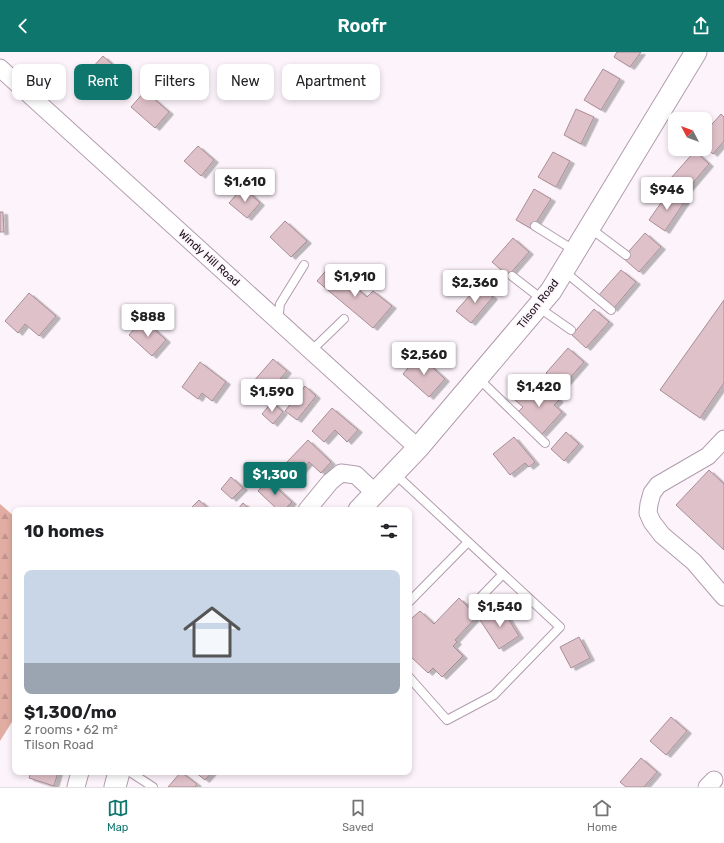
<!DOCTYPE html>
<meta charset="utf-8">
<style>
body{margin:0;font-family:Rubik,sans-serif;background:#f6f6f6;color:#202124;height:100vh;display:flex;flex-direction:column;font-size:15px;white-space:nowrap}
*{box-sizing:border-box;margin:0}
p{font-size:13px;color:#757577}
.icon{flex:none;width:22px;height:22px;fill:none;stroke:currentColor;stroke-width:2;stroke-linecap:round;stroke-linejoin:round}
.map{position:relative;flex:1;overflow:hidden}
.drawer{position:absolute;left:12px;top:455px;width:400px;height:268px;display:flex;flex-direction:column;background:#fff;border-radius:8px;box-shadow:0 2px 6px #0003}
.drawer>*{flex:none}
.top-card{position:absolute;left:12px;top:12px;width:400px;height:36px;display:flex;gap:8px}
.needle{width:26px;rotate:311deg}
.buttons{position:absolute;left:668px;top:60px;display:grid;gap:8px}
.buttons a{display:grid;place-items:center;width:44px;height:44px;border-radius:8px;background:#fff;box-shadow:0 2px 6px #0003;font-size:20px}
.price{position:absolute;translate:-50% -34px;padding:0 9px;border-radius:4px;background:#fff;color:#222;font-size:13px;line-height:26px;filter:drop-shadow(0 1px 2px #0008)}
.price::after{content:'';position:absolute;left:50%;top:24px;width:12px;height:9px;margin-left:-6px;background:inherit;clip-path:polygon(0 0,100% 0,50% 100%)}
.price.active{background:#0f766e;color:#fff}
ul{padding:0;list-style:none}
li{display:grid;align-content:center;gap:8px;height:212px;padding:0 12px}
li span{display:grid;place-items:center;height:124px;border-radius:8px;color:#555}
li>.icon{margin-inline-start:auto}
span .icon{width:72px;height:72px;fill:#fffc;stroke-width:1}
li b{font-size:17px}
h2{display:flex;justify-content:space-between;align-items:center;height:48px;padding:0 12px;font-size:17px}
.tag{padding:0 14px;border-radius:8px;background:#fff;box-shadow:0 2px 6px #0003;font-size:14px;line-height:36px}
.tag.active{background:#0f766e;color:#fff}
header{display:flex;justify-content:space-between;align-items:center;height:52px;padding:0 12px;background:#0f766e;color:#fff;font-size:18px;font-weight:600}
.menu{display:flex;justify-content:space-around;align-items:center;height:56px;border-top:1px solid #e0e0e0;background:#fff;font-size:11px;color:#757577}
.menu a{display:grid;justify-items:center;gap:2px}
.menu .active{color:#0f766e}
.map>svg:first-child{display:block}
.forest{fill:url(#forest-firs)}
.building{fill:#dfc1c9;stroke:#a98d94;filter:url(#shadow)}
.lines{fill:none;stroke-linecap:round;stroke-linejoin:round}
.service-casing{stroke:#b19cae;stroke-width:10}
.minor-casing{stroke:#b19cae;stroke-width:19}
.tertiary-casing{stroke:#b19cae;stroke-width:23}
.service{stroke:#fff;stroke-width:8}
.minor{stroke:#fff;stroke-width:17}
.tertiary{stroke:#fff;stroke-width:21}
.labels{text-anchor:middle;dominant-baseline:central;stroke-width:3.5;stroke-linejoin:round;paint-order:stroke}
.street-label{font-size:11px;fill:#171016;stroke:#fdf4fb}
</style>
<header><svg class="icon" aria-label="back" viewBox="0 0 24 24"><path d="M15 5l-7 7 7 7"/></svg>Roofr<svg class="icon" aria-label="share" viewBox="0 0 24 24"><path d="M12 15V3M7 8l5-5 5 5M5 13v7h14v-7"/></svg></header>
<div class="map">
<svg width="724" height="735" viewBox="0 0 724 735">
<defs>
<pattern id="forest-firs" width="22" height="20" patternUnits="userSpaceOnUse"><rect width="22" height="20" fill="#e1aca2"/><path d="M5 1l3.5 6h-7zM16 11l3.5 6h-7z" fill="#c0938b"/></pattern>
<filter id="shadow"><feDropShadow dx="4.5" dy="2.5" stdDeviation="0" flood-color="#0004"/></filter>
</defs>
<rect width="100%" height="100%" fill="#fdf4fb"/>
<polygon class="forest" points="0,452 15,465 15,665 0,689"/>
<g class="building">
<polygon points="617,0 641,0 630,15 614,5"/>
<polygon points="103,4 123,22 111,35 91,17"/>
<polygon points="603,17 620,27 601,58 584,48"/>
<polygon points="145,39 169,60 155,76 131,55"/>
<polygon points="576,57 594,65 581,92 564,83"/>
<polygon points="721,62 724,65 724,89 713,102 705,95 705,80"/>
<polygon points="198,94 214,108 201,124 184,109"/>
<polygon points="695,99 709,112 686,139 671,126"/>
<polygon points="553,100 570,109 556,135 538,125"/>
<polygon points="243,135 260,151 247,166 229,151"/>
<polygon points="534,137 551,147 532,177 516,168"/>
<polygon points="670,138 685,149 665,179 649,168"/>
<polygon points="0,160 3,160 4,180 0,180"/>
<polygon points="285,169 307,189 291,205 270,185"/>
<polygon points="645,181 661,195 639,220 623,206"/>
<polygon points="513,186 529,200 508,224 492,210"/>
<polygon points="330,214 367,245 373,239 392,254 373,276 317,229"/>
<polygon points="621,218 636,230 613,257 598,244"/>
<polygon points="479,233 493,245 471,271 456,259"/>
<polygon points="29,241 56,264 39,284 25,272 18,281 5,269"/>
<polygon points="724,248 724,331 700,366 660,338"/>
<polygon points="594,257 609,270 586,296 572,283"/>
<polygon points="143,267 166,288 152,304 129,283"/>
<polygon points="568,296 584,310 562,335 546,321"/>
<polygon points="419,303 445,327 429,345 403,322"/>
<polygon points="273,307 287,319 266,343 253,330"/>
<polygon points="200,310 226,330 212,349 202,341 198,347 182,335"/>
<polygon points="540,332 559,348 554,353 562,360 542,382 517,361 523,355 515,348 526,336 532,341"/>
<polygon points="305,334 316,344 297,368 285,359"/>
<polygon points="272,350 283,360 273,372 262,362"/>
<polygon points="332,356 358,378 347,390 335,378 324,390 312,379"/>
<polygon points="566,380 579,392 564,409 551,397"/>
<polygon points="514,385 535,410 529,415 525,411 510,423 493,402"/>
<polygon points="308,388 331,410 321,421 309,410 299,421 287,410"/>
<polygon points="709,418 724,432 724,498 676,453"/>
<polygon points="231,425 243,436 232,447 221,437"/>
<polygon points="268,428 292,450 284,458 278,458 258,439"/>
<polygon points="199,448 210,458 189,458"/>
<polygon points="243,451 251,458 237,458"/>
<polygon points="459,546 477,564 455,588 457,590 453,594 463,604 442,625 433,616 428,621 409,603 409,563 412,566 420,559 434,572"/>
<polygon points="501,555 519,584 499,597 480,568"/>
<polygon points="579,585 590,606 571,616 560,595"/>
<polygon points="671,665 687,679 666,703 650,689"/>
<polygon points="641,706 657,720 644,735 626,735 620,730"/>
<polygon points="31,720 58,720 54,734 29,726"/>
<polygon points="181,720 197,732 195,735 168,735"/>
<polygon points="195,720 212,720 205,728"/>
</g>
<g class="lines">
<defs>
<g id="service">
<polyline points="535,174 575,199"/>
<polyline points="590,176 626,203"/>
<polyline points="564,219 611,258"/>
<polyline points="512,224 543,248"/>
<polyline points="538,255 571,278"/>
<polyline points="278,269 280,252 304,213"/>
<polyline points="311,299 344,267"/>
<polyline points="478,326 545,391"/>
<polyline points="394,421 560,575 494,643 447,668 409,625"/>
<polyline points="409,550 468,490"/>
<polyline points="473,553 503,522"/>
<polyline points="130,720 153,735"/>
</g>
<g id="minor">
<polyline points="0,16 418,396"/>
<polyline points="724,387 708,404 658,433 652,441 649,452 648,461 652,470 662,483 694,510 724,545"/>
<polyline points="307,458 330,430 341,421 356,423 375,441"/>
<polyline points="76,735 80,720"/>
<polyline points="707,735 714,728"/>
</g>
<g id="tertiary">
<polyline points="359,458 418,396 551,239 696,0"/>
<polyline points="115,735 119,720"/>
</g>
</defs>
<use href="#service" class="service-casing"/>
<use href="#minor" class="minor-casing"/>
<use href="#tertiary" class="tertiary-casing"/>
<use href="#service" class="service"/>
<use href="#minor" class="minor"/>
<use href="#tertiary" class="tertiary"/>
</g>
<g class="labels">
<g class="street-label">
<text transform="translate(209 206) rotate(42)">Windy Hill Road</text>
<text transform="translate(538 252) rotate(-52)">Tilson Road</text>
</g>
</g>
</svg>
<div class="buttons">
<a><svg class="needle" viewBox="-14 -14 28 28"><path d="M0-13l5 13h-10z" fill="#e53935"/><path d="M0 13l5-13h-10z" fill="#757577"/></svg></a>
</div>
<b class="price" style="left:245px;top:151px">$1,610</b>
<b class="price" style="left:667px;top:159px">$946</b>
<b class="price" style="left:355px;top:246px">$1,910</b>
<b class="price" style="left:475px;top:252px">$2,360</b>
<b class="price" style="left:148px;top:286px">$888</b>
<b class="price" style="left:424px;top:324px">$2,560</b>
<b class="price" style="left:539px;top:356px">$1,420</b>
<b class="price" style="left:272px;top:361px">$1,590</b>
<b class="price active" style="left:275px;top:444px">$1,300</b>
<b class="price" style="left:500px;top:576px">$1,540</b>
<div class="top-card">
<a class="tag">Buy</a>
<a class="tag active">Rent</a>
<a class="tag">Filters</a>
<a class="tag">New</a>
<a class="tag">Apartment</a>
</div>
<section class="drawer">
<h2>10 homes<svg class="icon" aria-label="filters" viewBox="0 0 24 24"><path d="M4 7h16M4 17h16"/><circle cx="9" cy="7" r="2"/><circle cx="15" cy="17" r="2"/></svg></h2>
<ul>
<li><span style="background:linear-gradient(#c9d6e8 75%,#9aa5b1 0)"><svg class="icon" aria-label="home" viewBox="0 0 24 24"><path d="M3 11l9-7 9 7M6 9v11h12V9"/></svg></span><div><b>$1,300/mo</b><p>2 rooms · 62 m²</p><p>Tilson Road</p></div></li>
</ul>
</section>
</div>
<nav class="menu">
<a class="active"><svg class="icon" aria-label="map" viewBox="0 0 24 24"><path d="M3 6l6-2 6 2 6-2v14l-6 2-6-2-6 2zM9 4v14M15 6v14"/></svg>Map</a>
<a><svg class="icon" aria-label="saved" viewBox="0 0 24 24"><path d="M7 4h10v16l-5-4-5 4z"/></svg>Saved</a>
<a><svg class="icon" aria-label="home" viewBox="0 0 24 24"><path d="M3 11l9-7 9 7M6 9v11h12V9"/></svg>Home</a>
</nav>
